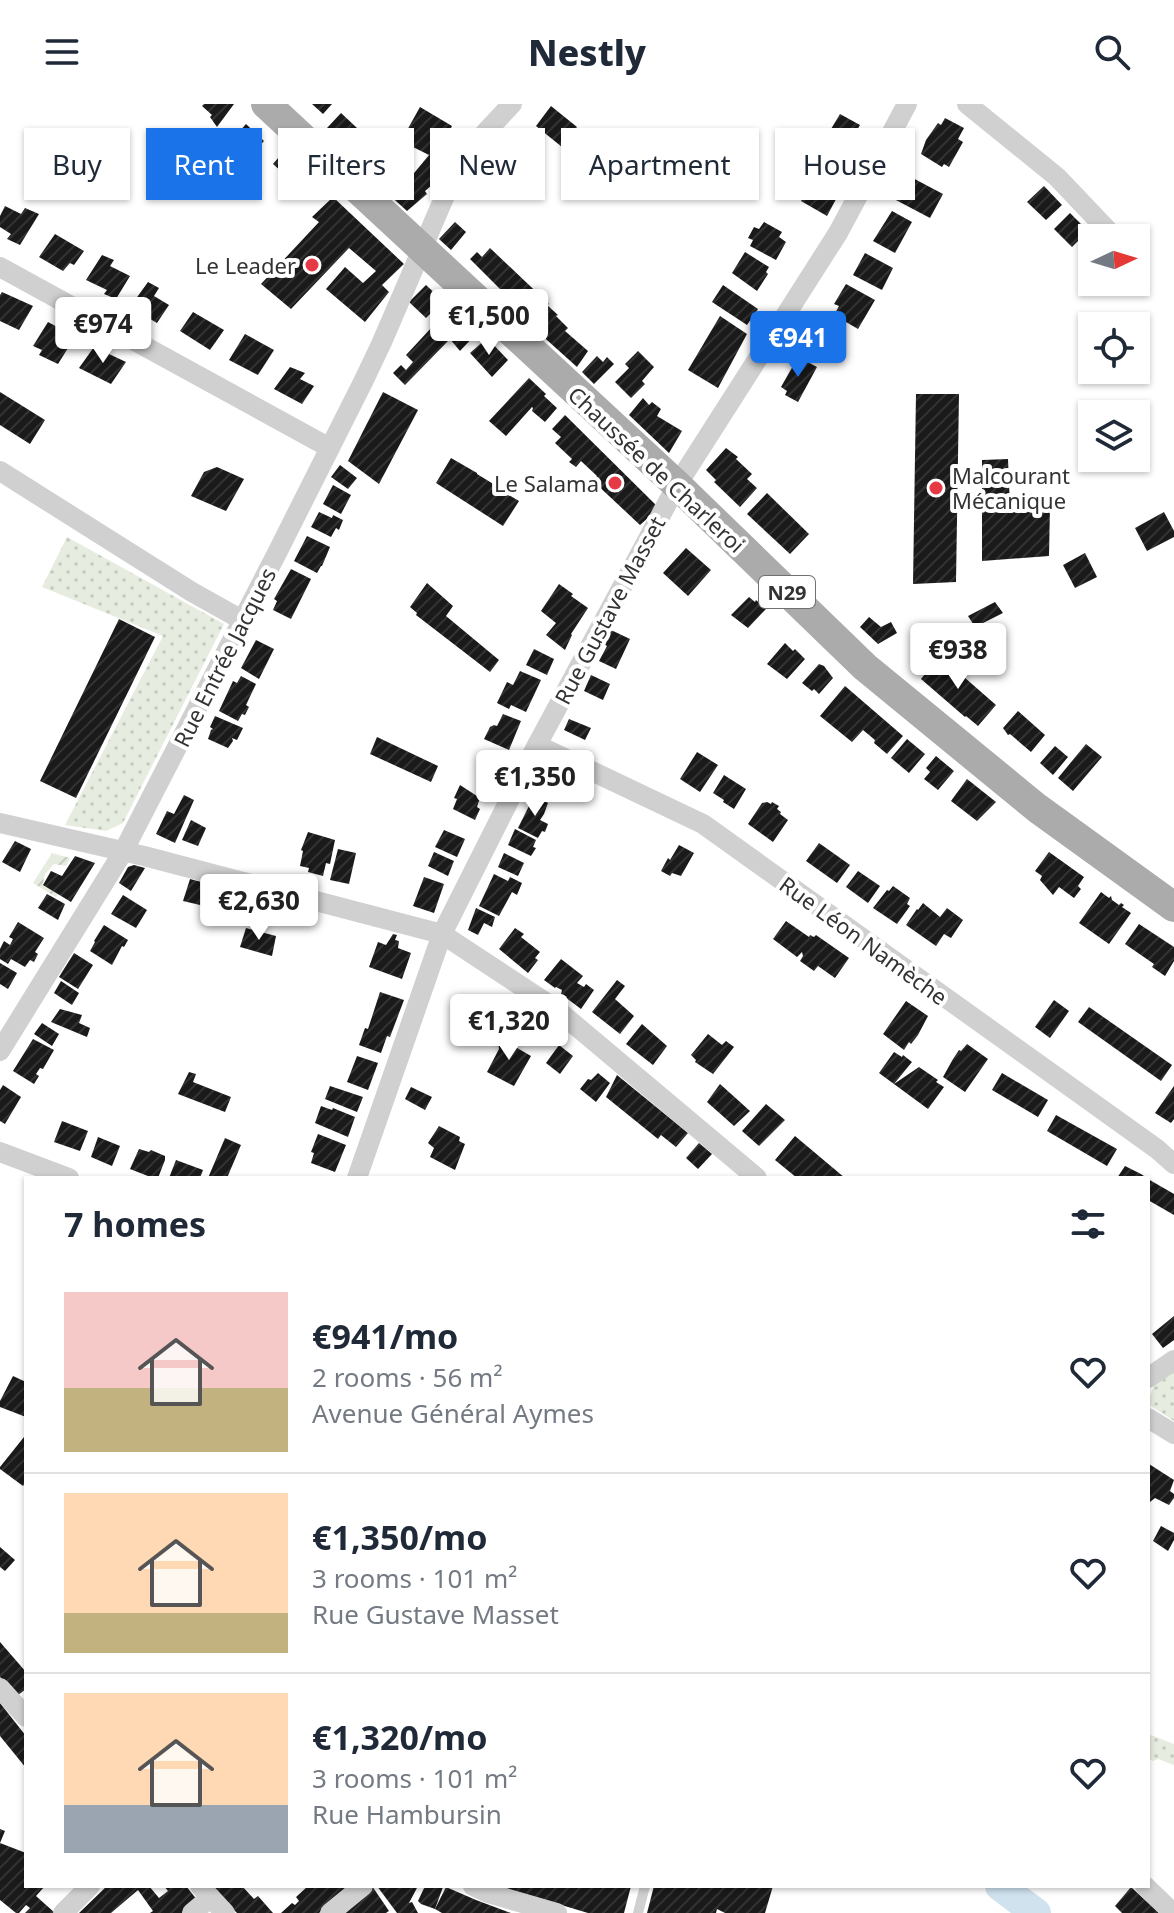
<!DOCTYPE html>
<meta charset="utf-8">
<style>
body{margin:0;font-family:"Noto Sans",sans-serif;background:#f2f2f3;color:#1f2937;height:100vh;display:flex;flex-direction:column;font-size:30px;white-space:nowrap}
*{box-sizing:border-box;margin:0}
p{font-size:26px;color:#747a83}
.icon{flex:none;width:44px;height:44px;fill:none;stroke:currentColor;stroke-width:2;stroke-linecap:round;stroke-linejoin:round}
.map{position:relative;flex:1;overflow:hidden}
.panel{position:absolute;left:24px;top:1072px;width:1126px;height:712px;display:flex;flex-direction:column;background:#fff;border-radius:0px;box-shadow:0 2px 6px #0004}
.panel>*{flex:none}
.guide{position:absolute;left:24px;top:24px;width:1126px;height:72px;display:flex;gap:16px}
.needle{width:52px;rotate:86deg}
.controls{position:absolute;left:1078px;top:120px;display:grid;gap:16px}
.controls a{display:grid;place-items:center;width:72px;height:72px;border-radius:0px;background:#fff;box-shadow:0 2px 6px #0004;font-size:40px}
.price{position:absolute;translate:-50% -68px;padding:0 18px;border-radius:8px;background:#fff;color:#222;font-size:26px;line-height:52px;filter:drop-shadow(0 2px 4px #0008)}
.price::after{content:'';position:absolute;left:50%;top:48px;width:24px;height:18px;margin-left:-12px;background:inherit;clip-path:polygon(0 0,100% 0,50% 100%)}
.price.on{background:#1a73e8;color:#fff}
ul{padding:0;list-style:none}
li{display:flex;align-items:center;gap:24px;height:200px;padding:0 40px}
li+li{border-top:2px solid #e0e1e3}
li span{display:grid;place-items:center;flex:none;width:224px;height:160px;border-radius:0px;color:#555}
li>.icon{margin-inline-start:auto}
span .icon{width:96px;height:96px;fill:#fffc;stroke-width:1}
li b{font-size:34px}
h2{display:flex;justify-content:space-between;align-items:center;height:96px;padding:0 40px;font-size:34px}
.chip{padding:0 28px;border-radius:0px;background:#fff;box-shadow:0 2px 6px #0004;font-size:28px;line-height:72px}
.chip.on{background:#1a73e8;color:#fff}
header{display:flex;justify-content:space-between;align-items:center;height:104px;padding:0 40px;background:#fff;font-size:36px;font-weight:800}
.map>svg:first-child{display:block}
.park{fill:url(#park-dots)}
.garden{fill:url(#garden-furrows)}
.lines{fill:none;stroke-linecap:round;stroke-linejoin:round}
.river{stroke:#cfe2ee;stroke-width:30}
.building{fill:url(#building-hatch)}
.lane{stroke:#d0d0d0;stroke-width:10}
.street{stroke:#d0d0d0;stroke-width:20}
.primary{stroke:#ababab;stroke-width:30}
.poi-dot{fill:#e63946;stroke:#fff;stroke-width:3}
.labels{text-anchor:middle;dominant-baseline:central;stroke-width:8;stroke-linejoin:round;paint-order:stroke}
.shield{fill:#fff;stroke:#707070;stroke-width:2}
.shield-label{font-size:20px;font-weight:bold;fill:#333}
.poi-label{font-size:22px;fill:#333;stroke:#fff;text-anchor:end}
.street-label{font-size:22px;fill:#333;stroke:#fff}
</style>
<header><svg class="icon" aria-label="menu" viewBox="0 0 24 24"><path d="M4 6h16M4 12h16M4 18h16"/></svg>Nestly<svg class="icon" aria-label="search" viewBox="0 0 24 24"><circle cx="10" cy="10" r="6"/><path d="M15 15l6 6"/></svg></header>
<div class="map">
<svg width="1174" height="1809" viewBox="0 0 1174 1809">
<defs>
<pattern id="park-dots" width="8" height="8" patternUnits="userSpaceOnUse" patternTransform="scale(2)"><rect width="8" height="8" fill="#e6ecdf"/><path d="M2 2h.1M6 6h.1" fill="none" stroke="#c6cbc0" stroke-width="1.8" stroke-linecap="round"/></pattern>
<pattern id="garden-furrows" width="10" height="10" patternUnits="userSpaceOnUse" patternTransform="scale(2)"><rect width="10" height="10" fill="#e6ecdf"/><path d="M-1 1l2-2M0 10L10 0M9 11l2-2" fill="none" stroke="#c6cbc0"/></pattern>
<pattern id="building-hatch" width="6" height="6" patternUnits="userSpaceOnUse" patternTransform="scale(2)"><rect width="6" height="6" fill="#1a1a1a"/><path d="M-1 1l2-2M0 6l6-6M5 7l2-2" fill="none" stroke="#333"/></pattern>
</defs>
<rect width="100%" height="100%" fill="#fff"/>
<g class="park">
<polygon points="67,433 224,520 123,719 106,727 65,721 163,532 42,483"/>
<polygon points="1174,1265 1174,1317 1148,1300 1148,1297 1155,1279"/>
<polygon points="1148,1630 1174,1640 1174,1661 1158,1655 1153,1657 1148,1655"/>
</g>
<polygon class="garden" points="52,749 70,754 66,762 54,760 45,770 43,780 58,790 56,793 33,779"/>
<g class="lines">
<polyline class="river" points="1000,1782 1036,1809"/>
</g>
<g class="building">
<polygon points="204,0 234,0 217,23 210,13 212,11 202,2"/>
<polygon points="312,0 332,0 323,10"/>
<polygon points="551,2 577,23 562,43 536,22"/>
<polygon points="420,3 452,22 433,59 445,70 425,87 427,90 407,107 376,79 352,53 355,49 327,24 341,9 372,38 381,29 395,42 389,49 397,59 395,60 410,74 429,51 401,37"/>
<polygon points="840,10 860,21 850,38 839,32 837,34 828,30"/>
<polygon points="945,14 964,24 958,35 963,38 949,63 944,60 942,63 921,50 926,36 938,19 941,21"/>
<polygon points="246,20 264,37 249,54 238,44 232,50 225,44"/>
<polygon points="517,24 537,43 524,58 503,38"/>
<polygon points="286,45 295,53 296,52 315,70 301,85 273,60"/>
<polygon points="819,60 833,67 829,76 842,84 827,112 801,97 809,83 805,82"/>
<polygon points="907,71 943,90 930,114 894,95"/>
<polygon points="1044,82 1062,101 1046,116 1027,98"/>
<polygon points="333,93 404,160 382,181 389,188 365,218 326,185 345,163 363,179 376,167 349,144 291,205 261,180 319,118 312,113"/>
<polygon points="5,102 21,110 25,104 39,110 20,141 7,135 11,130 0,123 0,112"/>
<polygon points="892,107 912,118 895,149 873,137"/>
<polygon points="1070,109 1088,127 1072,143 1054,125"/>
<polygon points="455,118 466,128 451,146 439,135"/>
<polygon points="764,118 782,128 779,133 786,138 776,156 750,142 753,136 748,134 754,123 759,125"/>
<polygon points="55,130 84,147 74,161 70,159 63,167 39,153"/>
<polygon points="1092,141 1092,163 1081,152"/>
<polygon points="490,144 549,200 547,201 558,211 556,212 568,224 565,227 588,247 577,263 508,201 512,197 470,155 477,148 482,153"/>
<polygon points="745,148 769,163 766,168 768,170 757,187 732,169"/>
<polygon points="865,149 893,164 882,186 853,171"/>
<polygon points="102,151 114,156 110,162 130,172 116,195 104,190 107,186 86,176"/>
<polygon points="148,178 159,184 154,192 169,201 157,219 130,203"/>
<polygon points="846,180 875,196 858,225 834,211 839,202 834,200"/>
<polygon points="426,181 443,197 426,214 409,198"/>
<polygon points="723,181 758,205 747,221 712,198"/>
<polygon points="2,188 33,202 19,226 0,217 0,191"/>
<polygon points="193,208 224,226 210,246 180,227"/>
<polygon points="446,208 461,223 466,218 477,229 460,247 450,235 405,281 393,269 401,261 406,266 413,258 406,251"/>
<polygon points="720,212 747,230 718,284 688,266"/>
<polygon points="48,218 61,225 64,221 78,228 58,260 39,251 42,246 33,242"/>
<polygon points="827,220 846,231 832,258 810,246"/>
<polygon points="245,230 274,246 258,271 229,256"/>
<polygon points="487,234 508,256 492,273 470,249"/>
<polygon points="94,243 126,258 111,280 79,264"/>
<polygon points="638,247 654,263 642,277 645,280 631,294 615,278 629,264 625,260"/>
<polygon points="597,252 603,258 607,253 614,260 594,280 582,268"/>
<polygon points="798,253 817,263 798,298 785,291 787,287 781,283"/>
<polygon points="290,263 305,269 300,275 314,282 302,300 274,285"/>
<polygon points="529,274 546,290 544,292 557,304 545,318 532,307 533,304 532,303 506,332 489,317"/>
<polygon points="0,288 45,316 30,340 0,321"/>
<polygon points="383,288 418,306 379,380 348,357"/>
<polygon points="916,290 959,290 956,478 913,480"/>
<polygon points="643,294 649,301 652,298 661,305 657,312 682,327 669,349 629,311"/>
<polygon points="565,311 659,404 640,421 593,377 597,372 581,357 576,363 569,358 572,355 555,339 561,333 552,325"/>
<polygon points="726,344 738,353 736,355 752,370 747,375 757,384 740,403 714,378 716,376 706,366"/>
<polygon points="451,354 477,369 477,370 495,381 495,383 519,397 503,422 436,379"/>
<polygon points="1008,355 1010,404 1050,402 1049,452 982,457 982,356"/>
<polygon points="340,361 357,374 348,385 331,373"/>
<polygon points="217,363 244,375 226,407 191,392 204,368"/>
<polygon points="333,381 351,391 341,410 323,400"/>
<polygon points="767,389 809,430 790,450 747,410"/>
<polygon points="319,408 332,414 333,411 343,416 339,426 336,424 331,433 311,423"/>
<polygon points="1164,408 1174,427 1174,433 1147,447 1135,424"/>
<polygon points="307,432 330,443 322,462 321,462 317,469 294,457"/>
<polygon points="686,444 711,466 688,492 663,469"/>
<polygon points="1085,449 1097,473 1075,484 1063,461"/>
<polygon points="291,465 311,475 291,515 273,506 277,497 274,495"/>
<polygon points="427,479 453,502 446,512 499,556 490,568 416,511 417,509 410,503"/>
<polygon points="559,480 573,490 571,492 588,504 571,530 572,531 565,546 546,531 556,519 541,507"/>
<polygon points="749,493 755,498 756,496 766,505 748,524 731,511"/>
<polygon points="995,498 1003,509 975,523 968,512"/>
<polygon points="869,513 881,523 891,518 897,529 878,540 860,523"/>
<polygon points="119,515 155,533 76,694 40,677"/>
<polygon points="611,526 630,535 616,565 599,557 607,542 604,540"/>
<polygon points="256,536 274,545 259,575 241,564"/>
<polygon points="785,539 793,547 795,545 805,555 787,575 767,560"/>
<polygon points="534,545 554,555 547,571 526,561"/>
<polygon points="940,552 996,601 978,622 966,612 965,613 921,575"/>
<polygon points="819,560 824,562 833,574 819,590 814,585 812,587 802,579"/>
<polygon points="520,567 541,576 526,608 511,601 509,605 497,599 507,578 513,581"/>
<polygon points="591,571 610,580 603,596 584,587"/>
<polygon points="241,572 256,580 246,601 249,603 245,611 242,610 238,617 219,607 233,577 237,579"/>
<polygon points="845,582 903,632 887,650 874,639 875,636 863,626 852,638 820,612"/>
<polygon points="1018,607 1045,631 1031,648 1010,630 1008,631 1003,624"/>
<polygon points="503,610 521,617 509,646 484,635 490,623 494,621 497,622"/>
<polygon points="215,612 243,624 237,636 232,634 233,637 228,644 208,635 211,626 213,625 210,623"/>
<polygon points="569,615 591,624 585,636 564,626"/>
<polygon points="377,633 438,662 431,678 370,650"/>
<polygon points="907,635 925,650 909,669 891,654"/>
<polygon points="1086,640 1102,653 1073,687 1058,674"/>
<polygon points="1055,642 1068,653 1053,671 1040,659"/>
<polygon points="697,648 718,661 700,688 680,675"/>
<polygon points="936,652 954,667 938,686 924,675 930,668 926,664"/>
<polygon points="543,669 563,679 556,695 535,685"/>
<polygon points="724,671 746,685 734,705 723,698 724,696 713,689"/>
<polygon points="967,675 996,698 977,717 951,697"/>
<polygon points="460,681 480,694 477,703 480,705 475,716 453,705 457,695 454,694"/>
<polygon points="184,691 194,696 175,739 156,730 167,707 174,710"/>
<polygon points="534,692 548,699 544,710 540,716 548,720 545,728 542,727 538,734 518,724"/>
<polygon points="767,698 771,700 772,698 779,702 777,705 781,708 780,710 788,716 773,738 748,720 762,699"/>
<polygon points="191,716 206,724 198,742 182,736"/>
<polygon points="515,725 536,736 533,743 536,744 531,752 508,741"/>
<polygon points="444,726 465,735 457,753 435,743"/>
<polygon points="308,728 335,736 330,760 326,759 323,772 308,768 309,764 300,762 303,747 301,746"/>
<polygon points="15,737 31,745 20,768 2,758"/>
<polygon points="819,739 850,761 837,779 806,757"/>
<polygon points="679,741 694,749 681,772 672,769 670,772 661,767 668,754 670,756"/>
<polygon points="338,745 356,749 349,780 330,776"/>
<polygon points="434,748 454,757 448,772 428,762"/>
<polygon points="1049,748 1084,773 1078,782 1081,785 1074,794 1059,783 1053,791 1040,776 1042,772 1035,767"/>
<polygon points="504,749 524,759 518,772 498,763"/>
<polygon points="75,752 95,759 71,798 43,781 51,767 62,772"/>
<polygon points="134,761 145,764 131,787 119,779 128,763"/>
<polygon points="858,767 880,782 868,799 846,783"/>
<polygon points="494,770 508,777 510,773 522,779 517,791 512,788 499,812 479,802"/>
<polygon points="424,773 444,780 434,809 413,802"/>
<polygon points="190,775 221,783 213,804 183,797"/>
<polygon points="893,782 910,794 907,800 910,802 897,820 873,804 887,786 889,787"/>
<polygon points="1101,788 1109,794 1111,792 1112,796 1119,801 1121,799 1124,801 1122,803 1131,809 1109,840 1079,819"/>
<polygon points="47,790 65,800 58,816 38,804"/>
<polygon points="123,791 147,806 136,824 111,810"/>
<polygon points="923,799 940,813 947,804 963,816 951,834 944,830 936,842 906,821 917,805 918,806"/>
<polygon points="476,804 495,813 492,823 484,819 478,831 468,826"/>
<polygon points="786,817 809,833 810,831 814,833 816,831 849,854 835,874 818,862 814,867 800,857 803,852 802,848 797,853 773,835"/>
<polygon points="18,818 44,834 35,848 38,850 34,858 30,856 25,863 11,855 8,860 0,855 0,845 4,837 10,841 13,835 9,833"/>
<polygon points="1139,820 1174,843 1174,857 1165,872 1152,863 1154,860 1125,840"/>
<polygon points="104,821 128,836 124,843 122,842 112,861 90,847 95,838 94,837"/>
<polygon points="246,824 276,832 272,852 240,843"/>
<polygon points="515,824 524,830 521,833 540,848 535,854 538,856 528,869 499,845"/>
<polygon points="393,830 397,831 395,836 399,837 398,844 411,849 402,875 369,863 378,838 386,841"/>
<polygon points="74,849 93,861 78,885 59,873"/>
<polygon points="561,855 583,872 577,879 584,883 586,880 594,886 581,905 561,890 562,886 556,883 555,884 544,876"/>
<polygon points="0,859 17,869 8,885 0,880"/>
<polygon points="617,876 625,882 615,895 634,912 620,930 592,908"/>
<polygon points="61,877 79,889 72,901 54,889"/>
<polygon points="380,888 404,896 390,933 387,932 381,949 359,941 365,924 368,925"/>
<polygon points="1054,896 1069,907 1050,934 1035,923"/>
<polygon points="906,897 928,912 918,931 911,940 909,938 904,946 883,930"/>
<polygon points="1089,903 1172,961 1161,977 1078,918"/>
<polygon points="60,905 82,911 79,919 90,924 87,933 51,918"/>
<polygon points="42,919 59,930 52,942 34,930"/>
<polygon points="642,920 667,942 653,961 626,940"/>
<polygon points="708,930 722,941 726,937 734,943 713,970 695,958 696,956 691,951"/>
<polygon points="502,933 508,933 512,937 512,941 531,952 514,982 487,968 499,945 498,937"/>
<polygon points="33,935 54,946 43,965 40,964 36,970 39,972 34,980 13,967"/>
<polygon points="967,940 988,955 965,988 943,973 953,955 959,946 961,947"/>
<polygon points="559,941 573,952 560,970 546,959"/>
<polygon points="894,948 902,953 903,951 912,958 894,980 919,963 938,976 936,978 944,983 928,1005 879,969"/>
<polygon points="357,952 378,959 368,986 347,978"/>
<polygon points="189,968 196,970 193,978 231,993 225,1008 178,990"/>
<polygon points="598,969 610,979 596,998 580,985 588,975 591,976"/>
<polygon points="1002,969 1048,996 1038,1013 992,986"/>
<polygon points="617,971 688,1029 676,1043 661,1031 658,1035 606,993"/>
<polygon points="720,980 750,1007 734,1022 707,998"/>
<polygon points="3,981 21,993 5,1020 0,1017 0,986"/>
<polygon points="330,982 363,993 357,1008 325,995"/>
<polygon points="1174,982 1174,1015 1171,1019 1155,1009"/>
<polygon points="411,983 432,993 425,1006 405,995"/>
<polygon points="766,1000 785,1016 759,1042 742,1027"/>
<polygon points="321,1002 332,1006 333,1004 355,1013 348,1033 315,1019"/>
<polygon points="1056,1011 1117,1045 1107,1062 1047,1027"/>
<polygon points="62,1017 88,1027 80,1047 54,1038"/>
<polygon points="439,1022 460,1033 459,1037 465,1040 455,1066 430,1053 434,1044 428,1039"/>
<polygon points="318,1030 346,1041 335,1068 311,1059 314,1049 311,1048"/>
<polygon points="795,1032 845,1074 797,1074 775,1056"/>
<polygon points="98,1033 120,1042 112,1062 91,1053"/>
<polygon points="225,1034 241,1041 227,1074 221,1072 220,1074 208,1074"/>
<polygon points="699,1039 712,1050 698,1065 686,1054"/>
<polygon points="139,1045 149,1048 151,1046 165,1052 165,1056 158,1074 153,1074 130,1065"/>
<polygon points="176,1056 203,1066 200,1074 169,1074"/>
<polygon points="1125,1062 1141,1070 1147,1074 1117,1074"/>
<polygon points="1148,1075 1174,1090 1174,1111 1148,1096"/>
<polygon points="1174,1212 1174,1236 1163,1244 1152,1230"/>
<polygon points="13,1272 26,1278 26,1313 0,1303 0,1297"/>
<polygon points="24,1333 26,1334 26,1378 23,1382 0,1365 0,1363"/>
<polygon points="1149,1360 1174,1376 1170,1387 1174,1390 1174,1394 1169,1401 1155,1394 1150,1398 1148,1396"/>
<polygon points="1161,1422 1174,1429 1174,1436 1168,1447 1153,1437"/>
<polygon points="0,1443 15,1456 5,1467 0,1463"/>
<polygon points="0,1538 26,1568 26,1585 18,1591 0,1573"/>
<polygon points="0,1599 26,1632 26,1664 0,1632"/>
<polygon points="0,1725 5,1727 0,1739 26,1749 26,1782 45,1782 36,1792 55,1809 25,1809 30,1804 26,1801 19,1809 16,1809 0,1796"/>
<polygon points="107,1782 149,1782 159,1794 168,1787 164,1782 186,1782 198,1797 186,1809 150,1809 153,1807 138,1786 111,1809 79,1809"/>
<polygon points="210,1782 242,1782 254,1795 258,1792 273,1809 237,1809"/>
<polygon points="308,1782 351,1782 319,1809 281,1809 292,1799 295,1801 299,1797 296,1793"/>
<polygon points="372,1782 389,1807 386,1809 335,1809"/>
<polygon points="377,1782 418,1782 409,1799 412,1798 418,1809 397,1809"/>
<polygon points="425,1782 443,1783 435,1805 421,1800 418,1797"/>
<polygon points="498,1782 631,1782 624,1809 588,1809"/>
<polygon points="654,1782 773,1782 765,1809 725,1809 717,1805 716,1809 647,1809"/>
<polygon points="446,1783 476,1796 511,1809 442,1809 435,1805"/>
<polygon points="1131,1783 1159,1809 1122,1809 1115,1802"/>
</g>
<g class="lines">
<polyline class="lane" points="638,1809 645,1782"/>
<g class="street">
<polyline points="967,0 1057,73 1115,134"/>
<polyline points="0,163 330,344"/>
<polyline points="0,367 192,488 242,516"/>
<polyline points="537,641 703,720 1157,1045 1174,1060"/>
<polyline points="0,719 144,752 442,830 556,905 757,1074"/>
<polyline points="0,947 123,748 277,449 364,276 382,238 453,73 481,33 512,0"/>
<polyline points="0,1048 69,1074"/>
<polyline points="357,1074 442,830 537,641 677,381 838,129 907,0"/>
<polyline points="1148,1274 1174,1256"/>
<polyline points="1148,1314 1174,1330"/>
<polyline points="0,1584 26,1613"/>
<polyline points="200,1782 225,1809"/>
<polyline points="473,1782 488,1789 557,1809"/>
<polyline points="1145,1782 1173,1809"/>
<polyline points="63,1809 90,1782"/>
<polyline points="192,1809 210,1794"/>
<polyline points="330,1809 363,1782"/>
</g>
<polyline class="primary" points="266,0 677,381 865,563 1037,704 1174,803"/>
</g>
<g class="poi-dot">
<circle cx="312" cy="161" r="8"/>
<circle cx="615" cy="379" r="8"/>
<circle cx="936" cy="384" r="8"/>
</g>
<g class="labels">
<rect class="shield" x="759" y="472" width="56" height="32" rx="6"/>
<g class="shield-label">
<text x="787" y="488">N29</text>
</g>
<g class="poi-label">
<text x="296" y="161">Le Leader</text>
<text x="952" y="371" text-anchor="start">Malcourant<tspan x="952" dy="25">Mécanique</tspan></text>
<text x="599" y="379">Le Salama</text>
</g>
<g class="street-label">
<text transform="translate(657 365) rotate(43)">Chaussée de Charleroi</text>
<text transform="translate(609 506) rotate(-62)">Rue Gustave Masset</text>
<text transform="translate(224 553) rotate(-63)">Rue Entrée Jacques</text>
<text transform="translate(864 836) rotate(36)">Rue Léon Namèche</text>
</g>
</g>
</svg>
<div class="controls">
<a><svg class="needle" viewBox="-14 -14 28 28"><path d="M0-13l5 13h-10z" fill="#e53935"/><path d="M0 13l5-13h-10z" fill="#747a83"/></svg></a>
<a><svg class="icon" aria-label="locate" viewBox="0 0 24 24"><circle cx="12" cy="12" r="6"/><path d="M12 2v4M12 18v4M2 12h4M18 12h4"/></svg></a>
<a><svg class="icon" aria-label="layers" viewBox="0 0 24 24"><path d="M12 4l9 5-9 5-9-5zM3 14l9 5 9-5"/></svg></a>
</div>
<b class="price" style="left:489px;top:253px">€1,500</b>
<b class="price" style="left:103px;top:261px">€974</b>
<b class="price on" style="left:798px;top:275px">€941</b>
<b class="price" style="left:958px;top:587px">€938</b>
<b class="price" style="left:535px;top:714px">€1,350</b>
<b class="price" style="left:259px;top:838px">€2,630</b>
<b class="price" style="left:509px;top:958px">€1,320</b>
<div class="guide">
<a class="chip">Buy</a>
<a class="chip on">Rent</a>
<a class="chip">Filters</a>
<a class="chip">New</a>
<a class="chip">Apartment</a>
<a class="chip">House</a>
</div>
<section class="panel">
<h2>7 homes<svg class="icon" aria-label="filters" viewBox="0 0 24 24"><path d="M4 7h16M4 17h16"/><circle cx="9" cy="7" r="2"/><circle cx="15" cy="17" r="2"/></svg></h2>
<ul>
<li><span style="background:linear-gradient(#f6c9c9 60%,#c2b280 0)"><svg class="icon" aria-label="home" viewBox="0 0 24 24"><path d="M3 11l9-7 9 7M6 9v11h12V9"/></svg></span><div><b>€941/mo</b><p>2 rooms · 56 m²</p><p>Avenue Général Aymes</p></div><svg class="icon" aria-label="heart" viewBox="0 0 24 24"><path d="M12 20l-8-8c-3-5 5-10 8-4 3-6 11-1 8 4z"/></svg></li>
<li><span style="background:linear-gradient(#ffd9b3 75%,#c2b280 0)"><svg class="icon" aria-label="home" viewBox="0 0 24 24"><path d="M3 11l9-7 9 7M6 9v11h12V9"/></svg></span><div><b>€1,350/mo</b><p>3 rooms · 101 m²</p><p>Rue Gustave Masset</p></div><svg class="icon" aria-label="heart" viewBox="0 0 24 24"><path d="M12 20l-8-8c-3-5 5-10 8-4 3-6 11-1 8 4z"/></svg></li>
<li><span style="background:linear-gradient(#ffd9b3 70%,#9aa5b1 0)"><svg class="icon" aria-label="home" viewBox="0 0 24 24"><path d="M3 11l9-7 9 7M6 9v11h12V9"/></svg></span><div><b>€1,320/mo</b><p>3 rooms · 101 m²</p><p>Rue Hambursin</p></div><svg class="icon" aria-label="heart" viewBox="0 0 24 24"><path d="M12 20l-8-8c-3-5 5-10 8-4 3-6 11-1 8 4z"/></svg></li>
</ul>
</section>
</div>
